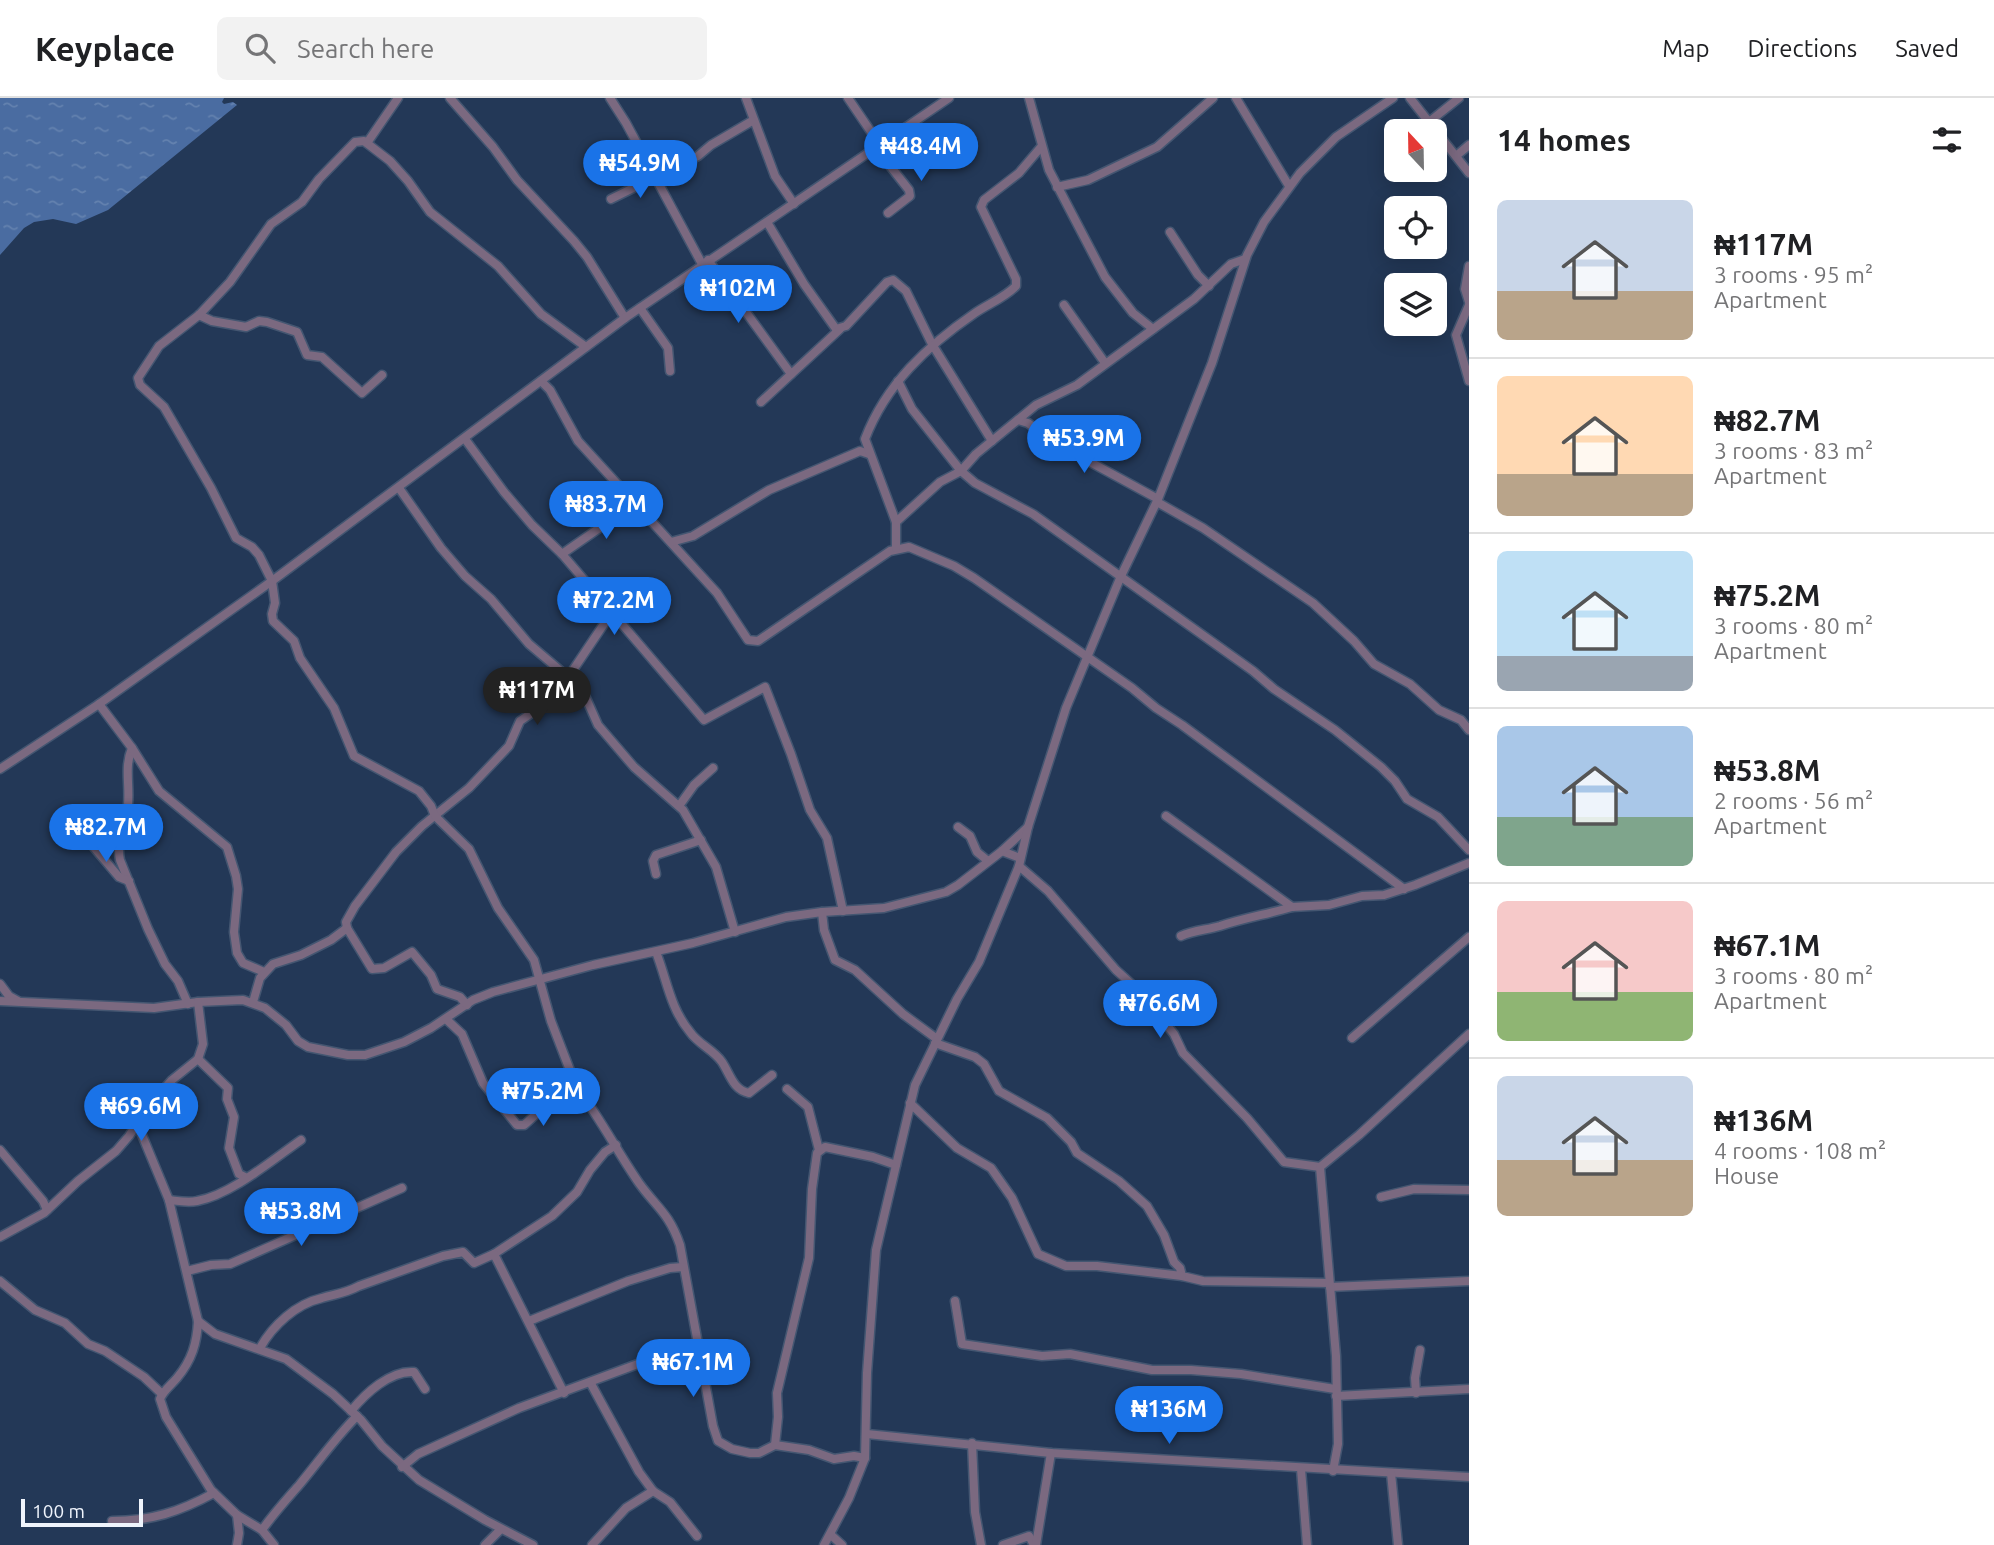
<!DOCTYPE html>
<meta charset="utf-8">
<style>
body{margin:0;font-family:Ubuntu,sans-serif;background:#f2f2f2;color:#202124;height:100vh;display:flex;flex-direction:column;font-size:26px;white-space:nowrap}
*{box-sizing:border-box;margin:0}
p{font-size:23px;color:#757577}
.icon{flex:none;width:38px;height:38px;fill:none;stroke:currentColor;stroke-width:2;stroke-linecap:round;stroke-linejoin:round}
.map{position:relative;flex:1;overflow:hidden}
.sheet{display:flex;flex-direction:column;background:#fff;width:525px}
.sheet>*{flex:none}
.needle{width:46px;rotate:338deg}
.controls{position:absolute;left:1384px;top:21px;display:grid;gap:14px}
.controls a{display:grid;place-items:center;width:63px;height:63px;border-radius:10px;background:#fff;box-shadow:0 4px 18px #0003;font-size:35px}
.scale{position:absolute;left:21px;bottom:18px;width:122px;box-sizing:border-box;padding-left:7px;border:4px solid #eff4fc;border-top:0;font-size:19px;line-height:24px;white-space:nowrap;color:#eff4fc;-webkit-text-stroke:5px #233857;paint-order:stroke}
.price{position:absolute;translate:-50% -60px;padding:0 16px;border-radius:24px;background:#1a73e8;color:#fff;font-size:23px;line-height:46px;filter:drop-shadow(0 2px 4px #0008)}
.price::after{content:'';position:absolute;left:50%;top:42px;width:21px;height:16px;margin-left:-10px;background:inherit;clip-path:polygon(0 0,100% 0,50% 100%)}
.price.on{background:#222;color:#fff}
ul{padding:0;list-style:none}
li{display:flex;align-items:center;gap:21px;height:175px;padding:0 28px}
li+li{border-top:2px solid #e0e0e0}
li span{display:grid;place-items:center;flex:none;width:196px;height:140px;border-radius:10px;color:#555}
li>.icon{margin-inline-start:auto}
span .icon{width:84px;height:84px;fill:#fffc;stroke-width:1}
li b{font-size:30px}
h2{display:flex;justify-content:space-between;align-items:center;height:84px;padding:0 28px;font-size:30px}
header{display:flex;align-items:center;gap:42px;box-sizing:border-box;height:98px;padding:0 35px;background:#fff;border-bottom:2px solid #e0e0e0}
header strong{font-size:33px}
nav{display:flex;gap:38px;margin-inline-start:auto;font-size:24px}
.search{width:490px;height:63px;background:#f2f2f2;display:flex;align-items:center;gap:18px;box-sizing:border-box;padding:0 24px;border-radius:10px;color:#757577;font-size:26px}
main{display:flex;flex:1;min-height:0}
.map>svg:first-child{display:block}
.water{fill:url(#water-ripples)}
.lines{fill:none;stroke-linecap:round;stroke-linejoin:round}
.street-casing{stroke:#445671;stroke-width:11}
.street{stroke:#7b6980;stroke-width:8}
</style>
<header>
<strong>Keyplace</strong>
<div class="search"><svg class="icon" aria-label="search" viewBox="0 0 24 24"><circle cx="10" cy="10" r="6"/><path d="M15 15l6 6"/></svg>Search here</div>
<nav><a>Map</a><a>Directions</a><a>Saved</a></nav>
</header>
<main>
<div class="map">
<svg width="1469" height="1447" viewBox="0 0 1469 1447">
<defs>
<pattern id="water-ripples" width="26" height="14" patternUnits="userSpaceOnUse" patternTransform="scale(1.75)"><rect width="26" height="14" fill="#4a6ca1"/><path d="M2 4q2-2 4 0t4 0M15 11q2-2 4 0t4 0" fill="none" stroke="#6482af"/></pattern>
</defs>
<rect width="100%" height="100%" fill="#233857"/>
<polygon class="water" points="0,0 224,0 222,4 224,6 233,4 237,7 108,112 76,126 53,121 34,124 24,130 0,157"/>
<g class="lines">
<defs>
<g id="street">
<polyline points="450,0 493,49 517,82 574,143 587,159 625,220"/>
<polyline points="610,0 626,25 702,166"/>
<polyline points="746,0 775,78 794,106"/>
<polyline points="848,0 880,47"/>
<polyline points="1029,0 1049,72 1105,179 1133,215 1153,231"/>
<polyline points="1236,0 1289,88"/>
<polyline points="1410,0 1469,75"/>
<polyline points="1429,24 1459,0"/>
<polyline points="367,45 398,0"/>
<polyline points="876,50 909,92 910,98 888,115"/>
<polyline points="1456,58 1469,47"/>
<polyline points="1057,89 1088,82 1157,49 1213,0"/>
<polyline points="611,101 698,58 711,47 752,23"/>
<polyline points="767,124 804,186 836,231 846,228 887,184 893,182 906,193 932,246 992,343"/>
<polyline points="1170,134 1198,177 1209,188"/>
<polyline points="708,162 791,276"/>
<polyline points="1469,168 1465,191 1469,204"/>
<polyline points="1064,207 1105,265"/>
<polyline points="1469,207 1456,237 1469,283"/>
<polyline points="640,210 668,250 670,273"/>
<polyline points="199,217 212,223 246,229 259,223 267,224 297,234 307,257 322,259 362,295 382,277"/>
<polyline points="541,283 550,292 578,343 717,495 748,542 758,543 890,453 909,449 954,468 974,480 1132,590 1156,610 1182,627 1404,791"/>
<polyline points="898,283 912,311 961,373 975,385 1033,416 1253,573 1274,591 1335,632 1381,669 1395,683 1407,701 1438,719 1469,752"/>
<polyline points="761,304 840,231"/>
<polyline points="1018,322 1028,325 1055,345 1158,401"/>
<polyline points="465,341 504,394 532,427 562,456 704,622 765,589 791,656 810,712 827,740 843,813"/>
<polyline points="399,390 441,450 465,478 491,501 529,546 582,591 598,627 634,669 683,712 716,769 735,834"/>
<polyline points="1157,404 1203,430 1313,505 1354,543 1374,566 1410,586 1439,612 1461,622 1469,632"/>
<polyline points="896,424 940,384 961,373 976,356 1036,307 1077,287 1194,201 1231,166 1245,161"/>
<polyline points="671,444 693,438 769,392 860,353 869,356"/>
<path d="M896 450V424L865 341C886 286 927 248 975 215 988 206 1004 200 1016 188V181L981 109 984 102 1019 75 1041 49"/>
<polyline points="562,456 634,406"/>
<path d="M99 606 132 650C124 669 130 687 128 706 125 725 116 743 120 762L148 831 165 866 178 883 188 906"/>
<polyline points="132,650 159,693 227,749 236,778 238,791 234,834 237,855 243,865 264,874"/>
<polyline points="0,671 99,606 272,483 625,220 949,0"/>
<polyline points="679,708 694,687 713,670"/>
<polyline points="1166,718 1292,809 1329,807 1362,798 1384,797 1415,787 1469,765"/>
<polyline points="69,720 119,779 129,783"/>
<polyline points="958,729 970,738 977,754 988,763"/>
<polyline points="1002,753 1020,760"/>
<polyline points="1019,768 1048,793 1116,872 1137,891 1174,936 1183,955 1247,1020 1284,1064 1320,1069"/>
<polyline points="656,776 653,763 656,757 701,742"/>
<polyline points="822,814 824,832 835,862 855,872 903,916 937,941"/>
<polyline points="347,830 346,824 355,808 396,754 422,728 469,690 509,648 520,623 548,604 569,578 612,514"/>
<path d="M1181 838C1194 832 1207 832 1220 828 1244 820 1268 816 1292 809"/>
<path d="M656 854C667 882 670 910 690 934 698 946 714 952 722 964 730 976 733 992 749 995L772 977"/>
<polyline points="0,886 9,898 18,903"/>
<polyline points="0,903 154,910 198,904 243,902 265,910 286,927 298,943 308,949 348,957 365,957 404,944 431,930 473,902 493,894 593,867 693,845 786,819 822,814 884,810 946,794 958,787 1002,753 1028,729"/>
<polyline points="253,904 260,880 273,866 301,857 331,842 347,830 372,871 384,870 412,854 431,877 437,891 460,899 467,907"/>
<path d="M446 921 462 936 483 985 517 1027H524C538 1015 561 990 580 994 602 1023 618 1055 639 1085 657 1110 669 1115 680 1147L713 1328 718 1343 732 1351 750 1355H759L775 1347 809 1352 834 1361 854 1358 865 1360"/>
<polyline points="1352,940 1469,839"/>
<polyline points="935,945 975,959 984,966 999,993 1047,1020 1071,1044 1077,1055 1119,1083 1147,1108 1164,1137 1174,1164 1180,1170 1182,1178 1203,1183 1329,1185"/>
<polyline points="198,961 228,990 227,1001 234,1019 229,1050 239,1076 245,1079"/>
<polyline points="787,991 808,1009 819,1052"/>
<polyline points="578,993 551,923 534,862 498,810 469,751 435,718 431,708 419,693 354,658 334,610 300,560 294,543 273,523 272,516 275,505 272,483 259,457 252,449 236,440 211,390 164,309 140,287 138,280 159,248 199,217 230,184 271,126 302,104 319,81 355,44 364,43 390,63 408,83 430,114 498,168 541,216 586,249"/>
<polyline points="910,1005 957,1050 991,1070 1012,1100 1038,1156 1066,1168 1097,1168 1182,1178"/>
<path d="M137 1025 169 1102 198 1223C197 1245 192 1262 177 1280 171 1287 163 1293 160 1301L166 1319 211 1392 237 1417 262 1432 274 1447"/>
<polyline points="0,1052 43,1103 47,1112"/>
<polyline points="1381,1099 1414,1091 1469,1092"/>
<path d="M169 1102C178 1103 188 1105 197 1103 231 1097 272 1062 301 1042"/>
<polyline points="0,1139 44,1115 78,1083 116,1053 129,1038 148,1009 172,982 198,961 203,946 198,904"/>
<polyline points="494,1156 552,1118 577,1094 590,1072 605,1054 616,1047"/>
<polyline points="187,1173 211,1167 230,1166 402,1090"/>
<polyline points="0,1183 35,1212 65,1225 88,1246 105,1253 144,1279 162,1296"/>
<polyline points="1330,1189 1469,1183"/>
<polyline points="955,1203 962,1246 1042,1258 1070,1256 1152,1272 1191,1272 1241,1276 1335,1291"/>
<polyline points="198,1223 215,1236 286,1261 333,1296 361,1322 382,1348 419,1382 485,1422 533,1447"/>
<polyline points="529,1223 628,1183 670,1170 683,1169"/>
<path d="M260 1250C273 1227 296 1206 322 1200 336 1196 346 1195 359 1188L443 1158 463 1154 474 1165 494 1156 564 1295"/>
<polyline points="590,1284 639,1374 653,1393 670,1404 697,1438"/>
<polyline points="1416,1295 1415,1280 1420,1252"/>
<polyline points="1336,1298 1469,1291"/>
<path d="M351 1313C365 1296 390 1272 414 1274L425 1291"/>
<polyline points="867,1336 1051,1355 1469,1379"/>
<polyline points="972,1345 975,1414 981,1447"/>
<polyline points="775,1347 778,1319 777,1295 809,1160 812,1091 817,1055 825,1049 873,1059 896,1067"/>
<polyline points="402,1369 418,1356 519,1310 654,1260 684,1253 699,1253"/>
<polyline points="1301,1371 1307,1447"/>
<polyline points="1333,1373 1338,1346 1336,1258 1320,1069 1359,1037 1469,936"/>
<polyline points="1391,1375 1398,1447"/>
<path d="M112 1423C151 1423 179 1414 214 1395"/>
<path d="M262 1432C274 1415 287 1401 300 1386 319 1363 336 1339 357 1318"/>
<polyline points="831,1437 842,1447"/>
<polyline points="237,1447 239,1435 237,1417"/>
<polyline points="485,1447 501,1431"/>
<polyline points="592,1447 626,1410 653,1393"/>
<polyline points="824,1447 849,1400 865,1360 867,1275 876,1152 915,987 957,901 979,864 1019,768 1028,729 1066,610 1121,478 1158,401 1212,265 1247,157 1264,124 1300,75 1336,39 1393,0"/>
<polyline points="1003,1447 1029,1438 1034,1447"/>
<polyline points="1036,1447 1051,1355"/>
</g>
</defs>
<use href="#street" class="street-casing"/>
<use href="#street" class="street"/>
</g>
</svg>
<div class="controls">
<a><svg class="needle" viewBox="-14 -14 28 28"><path d="M0-13l5 13h-10z" fill="#e53935"/><path d="M0 13l5-13h-10z" fill="#757577"/></svg></a>
<a><svg class="icon" aria-label="locate" viewBox="0 0 24 24"><circle cx="12" cy="12" r="6"/><path d="M12 2v4M12 18v4M2 12h4M18 12h4"/></svg></a>
<a><svg class="icon" aria-label="layers" viewBox="0 0 24 24"><path d="M12 4l9 5-9 5-9-5zM3 14l9 5 9-5"/></svg></a>
</div>
<div class="scale">100 m</div>
<b class="price" style="left:921px;top:85px">₦48.4M</b>
<b class="price" style="left:640px;top:102px">₦54.9M</b>
<b class="price" style="left:738px;top:227px">₦102M</b>
<b class="price" style="left:1084px;top:377px">₦53.9M</b>
<b class="price" style="left:606px;top:443px">₦83.7M</b>
<b class="price" style="left:614px;top:539px">₦72.2M</b>
<b class="price on" style="left:537px;top:629px">₦117M</b>
<b class="price" style="left:106px;top:766px">₦82.7M</b>
<b class="price" style="left:1160px;top:942px">₦76.6M</b>
<b class="price" style="left:543px;top:1030px">₦75.2M</b>
<b class="price" style="left:141px;top:1045px">₦69.6M</b>
<b class="price" style="left:301px;top:1150px">₦53.8M</b>
<b class="price" style="left:693px;top:1301px">₦67.1M</b>
<b class="price" style="left:1169px;top:1348px">₦136M</b>
</div>
<section class="sheet">
<h2>14 homes<svg class="icon" aria-label="filters" viewBox="0 0 24 24"><path d="M4 7h16M4 17h16"/><circle cx="9" cy="7" r="2"/><circle cx="15" cy="17" r="2"/></svg></h2>
<ul>
<li><span style="background:linear-gradient(#c9d6e8 65%,#b9a48a 0)"><svg class="icon" aria-label="home" viewBox="0 0 24 24"><path d="M3 11l9-7 9 7M6 9v11h12V9"/></svg></span><div><b>₦117M</b><p>3 rooms · 95 m²</p><p>Apartment</p></div></li>
<li><span style="background:linear-gradient(#ffd9b3 70%,#b9a48a 0)"><svg class="icon" aria-label="home" viewBox="0 0 24 24"><path d="M3 11l9-7 9 7M6 9v11h12V9"/></svg></span><div><b>₦82.7M</b><p>3 rooms · 83 m²</p><p>Apartment</p></div></li>
<li><span style="background:linear-gradient(#bfe0f5 75%,#9aa5b1 0)"><svg class="icon" aria-label="home" viewBox="0 0 24 24"><path d="M3 11l9-7 9 7M6 9v11h12V9"/></svg></span><div><b>₦75.2M</b><p>3 rooms · 80 m²</p><p>Apartment</p></div></li>
<li><span style="background:linear-gradient(#a9c7e8 65%,#7fa58c 0)"><svg class="icon" aria-label="home" viewBox="0 0 24 24"><path d="M3 11l9-7 9 7M6 9v11h12V9"/></svg></span><div><b>₦53.8M</b><p>2 rooms · 56 m²</p><p>Apartment</p></div></li>
<li><span style="background:linear-gradient(#f6c9c9 65%,#8fb573 0)"><svg class="icon" aria-label="home" viewBox="0 0 24 24"><path d="M3 11l9-7 9 7M6 9v11h12V9"/></svg></span><div><b>₦67.1M</b><p>3 rooms · 80 m²</p><p>Apartment</p></div></li>
<li><span style="background:linear-gradient(#c9d6e8 60%,#b9a48a 0)"><svg class="icon" aria-label="home" viewBox="0 0 24 24"><path d="M3 11l9-7 9 7M6 9v11h12V9"/></svg></span><div><b>₦136M</b><p>4 rooms · 108 m²</p><p>House</p></div></li>
</ul>
</section>
</main>
